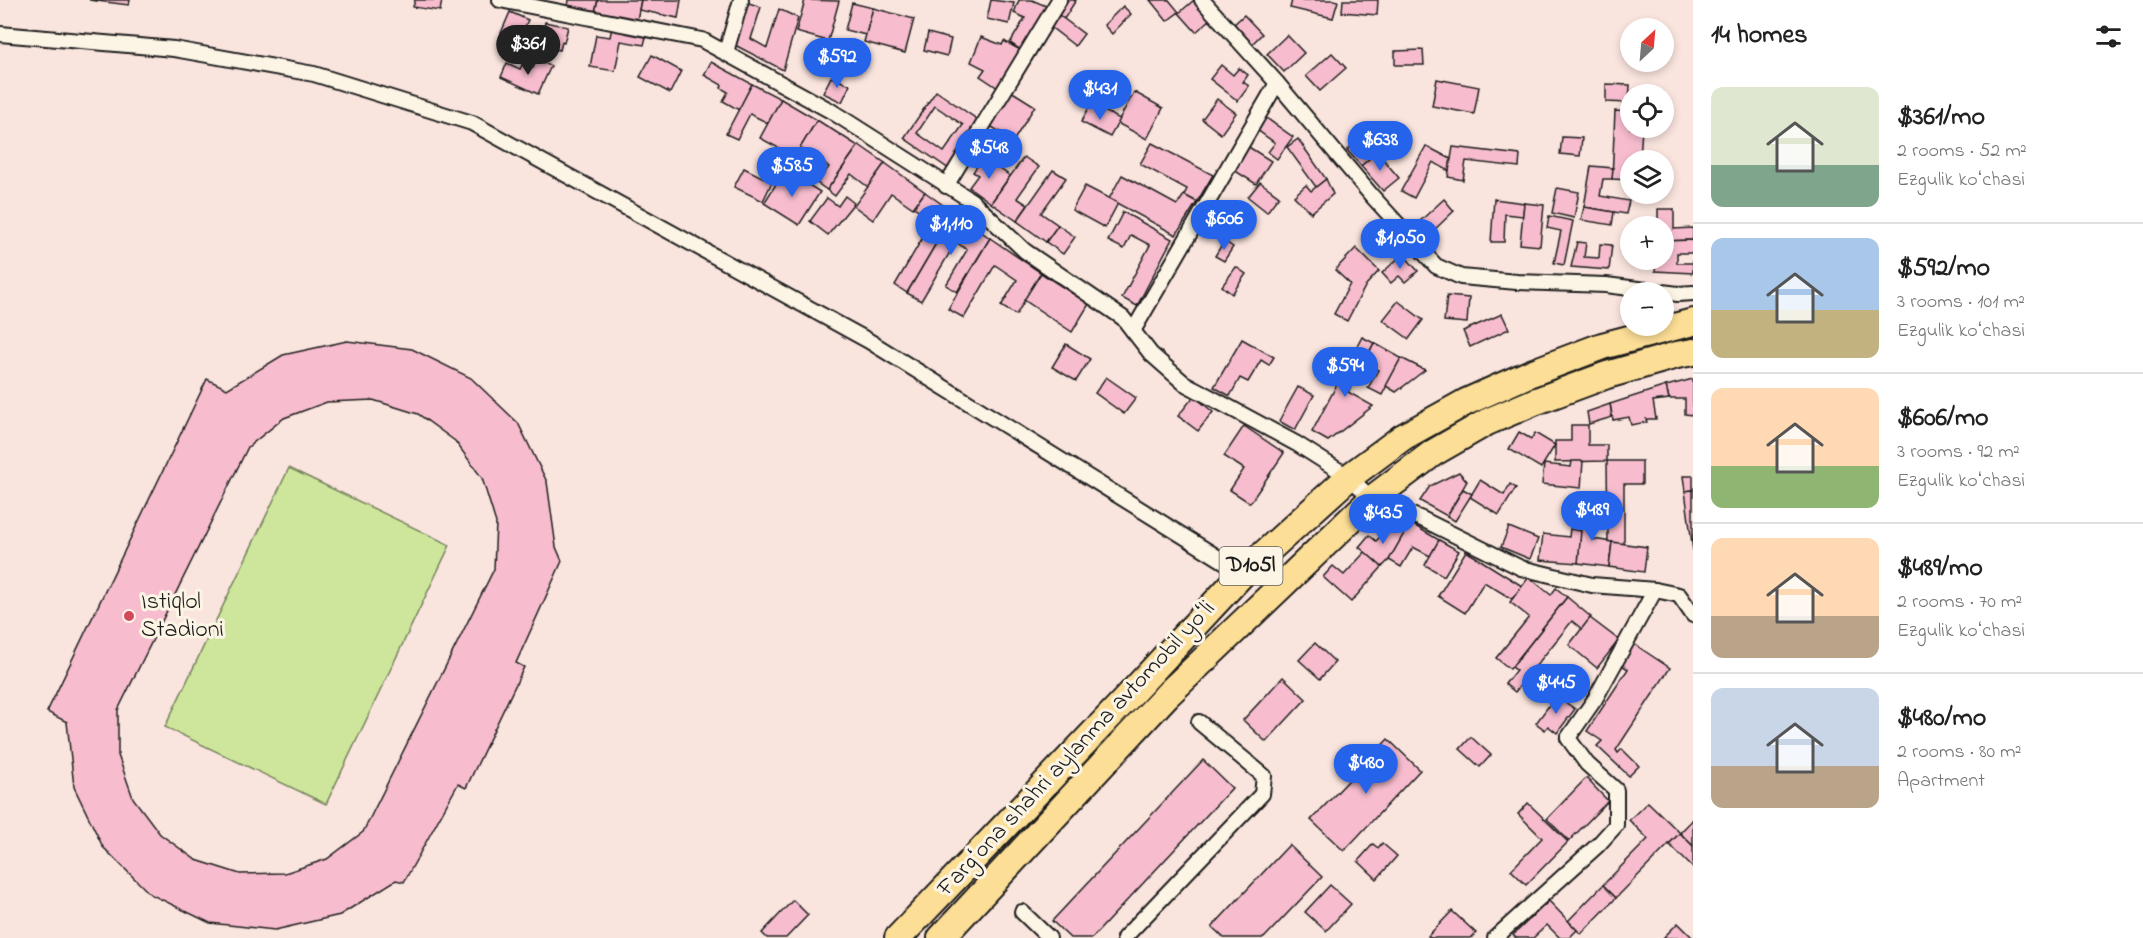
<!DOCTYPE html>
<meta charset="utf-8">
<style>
body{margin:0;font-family:"Indie Flower",sans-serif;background:#f6f6f6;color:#222;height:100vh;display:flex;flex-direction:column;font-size:22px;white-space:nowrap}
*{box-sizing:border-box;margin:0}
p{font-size:20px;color:#767676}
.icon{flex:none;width:33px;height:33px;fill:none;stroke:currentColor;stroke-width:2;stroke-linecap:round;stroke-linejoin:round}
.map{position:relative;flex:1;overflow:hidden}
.side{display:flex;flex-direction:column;background:#fff;width:450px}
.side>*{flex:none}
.needle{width:39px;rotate:26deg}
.fabs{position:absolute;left:1620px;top:18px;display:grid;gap:12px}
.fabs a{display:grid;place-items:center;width:54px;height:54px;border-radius:50%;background:#fff;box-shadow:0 3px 9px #0003;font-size:30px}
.price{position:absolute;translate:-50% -51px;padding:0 14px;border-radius:21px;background:#2563eb;color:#fff;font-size:20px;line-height:39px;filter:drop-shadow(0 2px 3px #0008)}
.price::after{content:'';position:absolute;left:50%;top:36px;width:18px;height:14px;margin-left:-9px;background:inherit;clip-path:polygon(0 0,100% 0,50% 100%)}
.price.current{background:#222;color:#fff}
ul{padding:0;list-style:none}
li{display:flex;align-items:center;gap:18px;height:150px;padding:0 18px}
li+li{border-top:2px solid #e0e0e0}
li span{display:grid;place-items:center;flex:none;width:168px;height:120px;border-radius:12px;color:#555}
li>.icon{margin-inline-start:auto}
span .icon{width:72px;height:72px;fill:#fffc;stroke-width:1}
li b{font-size:26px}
h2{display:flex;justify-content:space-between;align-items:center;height:72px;padding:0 18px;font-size:26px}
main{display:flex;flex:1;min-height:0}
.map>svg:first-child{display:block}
.green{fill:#cee69c;stroke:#75815c;stroke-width:1.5}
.building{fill:#f7bdcf;stroke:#1c1c1c;stroke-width:1.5;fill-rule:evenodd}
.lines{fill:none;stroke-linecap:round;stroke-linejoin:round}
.street-casing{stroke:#1c1c1c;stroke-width:18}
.highway-casing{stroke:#1c1c1c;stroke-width:30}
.street{stroke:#fcf5e5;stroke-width:14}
.highway{stroke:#fcde96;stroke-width:26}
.poi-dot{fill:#d1495b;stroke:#fcf5e5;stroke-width:2}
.labels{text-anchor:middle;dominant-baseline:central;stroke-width:6;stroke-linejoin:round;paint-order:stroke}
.shield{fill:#fcf5e5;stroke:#5f5d58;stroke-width:1.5}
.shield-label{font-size:22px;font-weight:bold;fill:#1c1c1c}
.poi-label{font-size:24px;fill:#1c1c1c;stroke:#fcf5e5;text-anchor:start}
.street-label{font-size:24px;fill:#1c1c1c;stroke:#fcf5e5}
</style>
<main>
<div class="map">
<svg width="1693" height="938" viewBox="0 0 1693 938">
<rect width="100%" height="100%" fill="#fae4de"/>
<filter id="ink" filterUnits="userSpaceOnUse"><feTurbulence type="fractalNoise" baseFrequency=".0167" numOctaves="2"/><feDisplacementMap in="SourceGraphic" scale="12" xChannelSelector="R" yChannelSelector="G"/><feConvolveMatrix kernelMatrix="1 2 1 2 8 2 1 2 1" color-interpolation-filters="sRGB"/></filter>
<g filter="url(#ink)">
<polygon class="green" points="289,468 450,545 326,804 165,727"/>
<g class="building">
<polygon points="89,0 130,0 129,5"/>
<polygon points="415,0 442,0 440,11 413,7"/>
<polygon points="569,0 598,0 595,12 568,6"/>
<polygon points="598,0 641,0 637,20 595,12"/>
<polygon points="641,0 681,0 678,18 639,10"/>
<polygon points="805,0 839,1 828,41 796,32"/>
<polygon points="991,0 1014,3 1009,24 987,19"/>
<polygon points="1019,0 1032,0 1051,8 1024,52 1010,43 1025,18 1014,13"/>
<polygon points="1064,0 1076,0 1064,19 1056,13"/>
<polygon points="1150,0 1169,0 1179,12 1167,21"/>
<polygon points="1194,0 1211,19 1196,32 1179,13"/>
<polygon points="1292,0 1334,0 1338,1 1333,18 1290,8"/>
<polygon points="1343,0 1378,0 1377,15 1342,12"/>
<polygon points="746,2 761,7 751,39 767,48 779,9 798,18 783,70 733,44"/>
<polygon points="852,3 873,8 866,35 845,30"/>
<polygon points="1123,6 1131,14 1112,34 1104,25"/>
<polygon points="873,8 914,19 905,53 864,42"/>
<polygon points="510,12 528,20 519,40 501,33"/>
<polygon points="1056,13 1084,34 1075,46 1048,25"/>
<polygon points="1244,15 1262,34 1251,45 1232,26"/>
<polygon points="545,22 568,27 564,43 562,42 560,50 540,46"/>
<polygon points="612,27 647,33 644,45 621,41 615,71 590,67 596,35 610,37"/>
<polygon points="928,33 951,39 947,56 924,50"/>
<polygon points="1287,35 1304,53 1284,72 1267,54"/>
<polygon points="981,37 1002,45 1004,41 1024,52 1001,90 980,76 985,69 971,62"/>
<polygon points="1423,50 1424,65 1395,65 1395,51"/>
<polygon points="1332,53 1346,68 1320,91 1306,76"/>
<polygon points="652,55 681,71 670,93 640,77"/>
<polygon points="537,60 551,66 538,94 501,77 507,63 520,69 523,63 533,68"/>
<polygon points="711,62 752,84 739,110 723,101 728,92 721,88 722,85 704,75"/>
<polygon points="1221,65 1233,75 1239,68 1248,75 1243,82 1249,86 1238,101 1210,79"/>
<polygon points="831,77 850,85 842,102 823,93"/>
<polygon points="1437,79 1479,87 1474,114 1432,106"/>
<polygon points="752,84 781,99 768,123 750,114 737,139 726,134"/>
<polygon points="1606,84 1630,85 1629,103 1606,102"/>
<path d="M936 91 981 122 949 169 904 138ZM935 106 963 125 944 152 917 133Z"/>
<polygon points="1011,91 1035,106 1014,140 990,126"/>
<polygon points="1134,92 1163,108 1147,139 1117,123"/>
<polygon points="781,99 817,120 795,157 760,138"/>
<polygon points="1217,99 1236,113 1221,134 1202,119"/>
<polygon points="1091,104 1120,119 1110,137 1081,122"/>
<polygon points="1615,111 1630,112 1630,128 1642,128 1640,160 1630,160 1630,180 1612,179"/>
<polygon points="1262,115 1293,137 1277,159 1268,152 1275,143 1253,127"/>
<polygon points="817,120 858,146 827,190 817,183 829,167 800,148"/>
<polygon points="1371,129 1385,145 1361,166 1347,150"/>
<polygon points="1562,137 1582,138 1580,156 1560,154"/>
<polygon points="1298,139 1326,179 1316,187 1287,147"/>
<polygon points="1152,143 1213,175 1197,202 1184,195 1187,189 1140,164"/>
<polygon points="1244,144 1271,161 1256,184 1229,167"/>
<polygon points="859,145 885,163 868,187 851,174 835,196 827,190"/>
<polygon points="1426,146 1451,159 1449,171 1433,162 1414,198 1401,191"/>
<polygon points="1453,147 1520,155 1519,167 1466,161 1463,180 1448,177"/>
<polygon points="1377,152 1399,178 1383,191 1361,166"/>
<polygon points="983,157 1010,176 991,203 969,187 978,175 973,172"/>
<polygon points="1024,157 1039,167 1017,198 1028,205 1017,221 991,203"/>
<polygon points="885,163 925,192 913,208 891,193 873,220 854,206"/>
<polygon points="1591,166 1613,168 1612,179 1603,179 1600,196 1629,201 1626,214 1584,207"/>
<polygon points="744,168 772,182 763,201 734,187"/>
<polygon points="785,170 820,192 799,225 764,203"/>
<polygon points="1053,170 1066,178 1041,213 1058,225 1046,242 1017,221"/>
<polygon points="1122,175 1177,205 1184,195 1197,202 1176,235 1109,199"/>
<polygon points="1326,179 1333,194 1311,213 1294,196 1306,185 1311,191"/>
<polygon points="1260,182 1279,196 1267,212 1248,197"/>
<polygon points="1085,186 1118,203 1105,228 1072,210"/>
<polygon points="1557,188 1579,192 1574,218 1552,213"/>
<polygon points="925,192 954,213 907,293 895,285 933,220 914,207"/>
<polygon points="845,196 854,203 828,235 810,221 827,198 838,206"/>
<polygon points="1444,199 1454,211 1430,234 1419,222"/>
<polygon points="1494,199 1524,203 1523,216 1505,214 1504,242 1491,242"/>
<polygon points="1524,203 1544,205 1540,246 1520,244"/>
<polygon points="1584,207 1614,212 1612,225 1581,220"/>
<polygon points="1658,209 1674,209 1674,229 1693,228 1693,240 1664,241 1664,226 1658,226"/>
<polygon points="1123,212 1172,239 1137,306 1122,298 1150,245 1131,235 1124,249 1108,241"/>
<polygon points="954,213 990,238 957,292 946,285 967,250 956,242 921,301 907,293"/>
<polygon points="1549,216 1573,221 1564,265 1554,263 1561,231 1547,228"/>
<polygon points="1058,225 1075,237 1063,254 1046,242"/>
<polygon points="990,238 1041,273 1016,315 1001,306 1017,280 995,265 964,318 948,309"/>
<polygon points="1693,240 1693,253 1677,253 1677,263 1693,263 1693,255 1693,273 1655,271 1656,260 1664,260 1664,241"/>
<polygon points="1224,241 1233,247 1224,261 1215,256"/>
<polygon points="1577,242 1586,243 1584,257 1599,258 1600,244 1612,245 1609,270 1571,267"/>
<polygon points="1356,248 1379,271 1366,285 1347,321 1334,314 1350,284 1335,270"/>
<polygon points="1403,254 1418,271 1405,282 1399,276 1391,283 1382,273"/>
<polygon points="1236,267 1246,274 1232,294 1222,286"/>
<polygon points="1041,273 1089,304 1072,332 1024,300"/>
<polygon points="1447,296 1469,298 1467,323 1444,321"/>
<polygon points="1398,301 1423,320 1409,339 1383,320"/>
<polygon points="1502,314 1509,329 1470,347 1463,331"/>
<polygon points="1362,337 1374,343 1348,392 1373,406 1328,441 1312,432"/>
<polygon points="1242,339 1274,357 1269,365 1261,360 1248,382 1240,378 1230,396 1214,387"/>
<path d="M347 341 412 349 471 378 518 423 547 482 556 547 562 561 516 663 524 667 466 788 458 784 404 882 396 880 340 915 275 930 210 923 150 894 103 847 74 787 67 722 47 712 207 379 227 389 283 355ZM373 400 418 414 455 441 482 478 496 523 494 569 363 832 327 859 285 873 240 874 196 860 160 834 133 798 118 755V710L248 447 284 418 327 402Z"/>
<polygon points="1374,343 1401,358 1382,395 1368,388 1378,370 1364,363"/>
<polygon points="1066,344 1090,359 1076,381 1052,367"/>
<polygon points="1401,358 1425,370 1396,392 1386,386"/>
<polygon points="1106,377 1136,398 1124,414 1095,393"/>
<polygon points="1693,379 1693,415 1685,414 1685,399 1669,399 1666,386"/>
<polygon points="1666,386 1669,399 1653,401 1656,419 1646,419 1647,422 1631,425 1629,417 1613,420 1610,404"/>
<polygon points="1298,387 1314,395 1295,430 1279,421"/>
<polygon points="1194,396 1213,412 1198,431 1178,416"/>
<polygon points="1610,404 1612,417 1589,424 1587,412"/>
<polygon points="1571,425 1588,425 1588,445 1607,445 1607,461 1555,462 1555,441 1571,441"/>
<polygon points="1244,426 1284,453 1250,503 1230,490 1244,469 1224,456"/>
<polygon points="1519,432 1531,439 1535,433 1555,445 1541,468 1509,449"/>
<polygon points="1572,461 1583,461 1581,488 1542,484 1544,464 1571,467"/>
<polygon points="1607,461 1642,461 1642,484 1624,484 1624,544 1608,542"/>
<polygon points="1459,472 1467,481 1447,516 1420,501 1430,486"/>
<polygon points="1683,476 1693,476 1693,490 1685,491"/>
<polygon points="1480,480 1504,495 1510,484 1516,488 1499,515 1470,497"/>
<polygon points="1463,489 1472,494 1455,521 1447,516"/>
<polygon points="1693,490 1693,551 1685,491"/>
<polygon points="1594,506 1593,539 1612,542 1609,567 1578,563 1582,507"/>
<polygon points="1394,522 1405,532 1389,560 1382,567 1359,547 1369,535 1376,541"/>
<polygon points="1410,523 1439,540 1430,556 1413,547 1401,567 1389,560"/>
<polygon points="1509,527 1538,539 1530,559 1501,547"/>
<polygon points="1570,529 1581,531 1578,563 1540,560 1543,534 1569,537"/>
<polygon points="1439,540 1459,551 1444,576 1425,565"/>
<polygon points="1612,542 1647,547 1644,572 1609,567"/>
<polygon points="1466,551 1522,586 1512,599 1484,582 1465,613 1438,596"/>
<polygon points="1365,552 1382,567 1351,602 1323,577 1333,566 1344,575"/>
<polygon points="1529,577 1551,595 1556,588 1567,597 1510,669 1496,658 1529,617 1510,602"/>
<polygon points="1567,597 1591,617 1582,629 1572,621 1515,692 1505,684 1516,670 1512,667"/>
<polygon points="1590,618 1619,640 1597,668 1569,645"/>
<polygon points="1315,643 1335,662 1320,679 1299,660"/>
<polygon points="1634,644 1670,668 1616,750 1618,753 1622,749 1639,766 1629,776 1597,746 1602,741 1587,731 1628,669 1620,664"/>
<polygon points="1283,677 1306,699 1266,742 1243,720"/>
<polygon points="1556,696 1575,709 1557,733 1548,726 1545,730 1536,723"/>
<polygon points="1471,737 1491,755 1480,767 1460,749"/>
<polygon points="1388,739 1420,770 1344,851 1311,820"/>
<polygon points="1203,760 1232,788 1092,938 1070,938 1052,921"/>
<polygon points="1586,778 1608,801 1569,841 1547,819"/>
<polygon points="1648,802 1680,833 1616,898 1603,885 1648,839 1629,820"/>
<polygon points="1528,803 1568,842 1526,885 1511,870 1542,838 1518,814"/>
<polygon points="1693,819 1693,846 1680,833"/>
<polygon points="1680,833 1693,846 1693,868 1669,844"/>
<polygon points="1382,843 1397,856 1377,879 1358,861 1373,844 1378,848"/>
<polygon points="1289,845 1322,877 1264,938 1224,938 1212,927"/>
<polygon points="1330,885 1351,904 1326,931 1305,912"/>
<polygon points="1603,885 1616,898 1581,934 1568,921"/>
<polygon points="793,900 808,915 786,938 767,938 762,933"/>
<polygon points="1549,901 1577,930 1569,938 1560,938 1547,925 1533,938 1516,938 1513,935"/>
<polygon points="1452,911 1476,933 1471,938 1430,938 1428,936"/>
<polygon points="1678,923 1693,938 1663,938"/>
</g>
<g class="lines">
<defs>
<g id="street">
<polyline points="500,0 702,40 831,111 972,201 1025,251 1123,318 1151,354 1184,383 1297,444 1349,477 1372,499 1422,519 1521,568 1592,585 1655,590 1679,595 1693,615"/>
<polyline points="1202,0 1277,83 1372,196 1436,266 1461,277 1517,282 1606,285 1678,294 1693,293"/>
<polyline points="0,34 174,49 314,74 472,123 869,341 1243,573"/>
<polyline points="726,52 741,0"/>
<polyline points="946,186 1059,0"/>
<polyline points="1133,331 1277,83"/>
<polyline points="1022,912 1049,938"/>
<polyline points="1124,938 1262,794 1264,776 1199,722"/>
<polyline points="1495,938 1598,845 1616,825 1616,790 1587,764 1568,738 1595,699 1655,590"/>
</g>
<g id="highway">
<polyline points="898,938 1125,700 1243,573 1349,477 1403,437 1466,402 1531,373 1602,346 1693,322"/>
<polyline points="941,938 1167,695 1372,499 1433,453 1487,422 1534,402 1607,375 1677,355 1693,352"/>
</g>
</defs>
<use href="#street" class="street-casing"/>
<use href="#highway" class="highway-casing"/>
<use href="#street" class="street"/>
<use href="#highway" class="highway"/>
</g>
</g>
<circle class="poi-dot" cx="129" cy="616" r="6"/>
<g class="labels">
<rect class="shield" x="1219.5" y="547" width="63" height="38" rx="4.5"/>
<g class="shield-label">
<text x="1251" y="566">D105l</text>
</g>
<g class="poi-label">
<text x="141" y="602">Istiqlol<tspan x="141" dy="28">Stadioni</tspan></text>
</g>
<g class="street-label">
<text transform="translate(1077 749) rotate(-47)">Fargʻona shahri aylanma avtomobil yoʻli</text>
</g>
</g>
</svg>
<div class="fabs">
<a><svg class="needle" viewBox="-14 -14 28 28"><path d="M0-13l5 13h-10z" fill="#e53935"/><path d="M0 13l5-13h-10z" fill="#767676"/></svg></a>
<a><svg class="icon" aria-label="locate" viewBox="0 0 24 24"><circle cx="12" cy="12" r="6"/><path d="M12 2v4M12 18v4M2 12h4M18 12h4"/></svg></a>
<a><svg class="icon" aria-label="layers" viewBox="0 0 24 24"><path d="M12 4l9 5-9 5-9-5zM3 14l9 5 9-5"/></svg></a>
<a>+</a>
<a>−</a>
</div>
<b class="price current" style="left:528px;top:76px">$361</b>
<b class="price" style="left:837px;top:89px">$592</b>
<b class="price" style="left:1100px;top:121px">$431</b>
<b class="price" style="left:1380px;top:172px">$638</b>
<b class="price" style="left:989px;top:180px">$548</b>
<b class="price" style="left:792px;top:198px">$585</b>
<b class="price" style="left:1224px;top:251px">$606</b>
<b class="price" style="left:951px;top:256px">$1,110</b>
<b class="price" style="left:1400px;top:270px">$1,050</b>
<b class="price" style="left:1345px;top:398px">$594</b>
<b class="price" style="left:1592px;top:542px">$489</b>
<b class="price" style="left:1383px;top:545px">$435</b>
<b class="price" style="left:1556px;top:715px">$445</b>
<b class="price" style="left:1366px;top:795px">$480</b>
</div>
<section class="side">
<h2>14 homes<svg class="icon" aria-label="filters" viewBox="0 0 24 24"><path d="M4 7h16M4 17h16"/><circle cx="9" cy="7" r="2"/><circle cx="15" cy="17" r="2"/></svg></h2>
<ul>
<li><span style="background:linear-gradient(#dfe7d0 65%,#7fa58c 0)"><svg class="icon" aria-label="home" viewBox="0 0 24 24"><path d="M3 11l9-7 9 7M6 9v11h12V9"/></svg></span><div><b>$361/mo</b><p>2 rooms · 52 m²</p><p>Ezgulik koʻchasi</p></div></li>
<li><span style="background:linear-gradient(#a9c7e8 60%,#c2b280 0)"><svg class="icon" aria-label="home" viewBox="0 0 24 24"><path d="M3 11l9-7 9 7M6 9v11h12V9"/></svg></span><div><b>$592/mo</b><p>3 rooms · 101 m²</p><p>Ezgulik koʻchasi</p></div></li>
<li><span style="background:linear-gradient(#ffd9b3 65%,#8fb573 0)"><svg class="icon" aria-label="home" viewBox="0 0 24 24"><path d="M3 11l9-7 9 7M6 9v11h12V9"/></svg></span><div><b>$606/mo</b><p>3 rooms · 92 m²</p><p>Ezgulik koʻchasi</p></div></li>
<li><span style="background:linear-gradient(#ffd9b3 65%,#b9a48a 0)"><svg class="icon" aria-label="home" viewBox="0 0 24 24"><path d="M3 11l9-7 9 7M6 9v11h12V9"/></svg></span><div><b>$489/mo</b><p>2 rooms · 70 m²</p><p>Ezgulik koʻchasi</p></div></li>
<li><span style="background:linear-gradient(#c9d6e8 65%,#b9a48a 0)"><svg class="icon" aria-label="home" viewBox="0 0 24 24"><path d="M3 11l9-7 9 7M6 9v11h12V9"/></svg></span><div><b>$480/mo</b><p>2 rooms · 80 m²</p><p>Apartment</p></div></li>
</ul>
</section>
</main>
